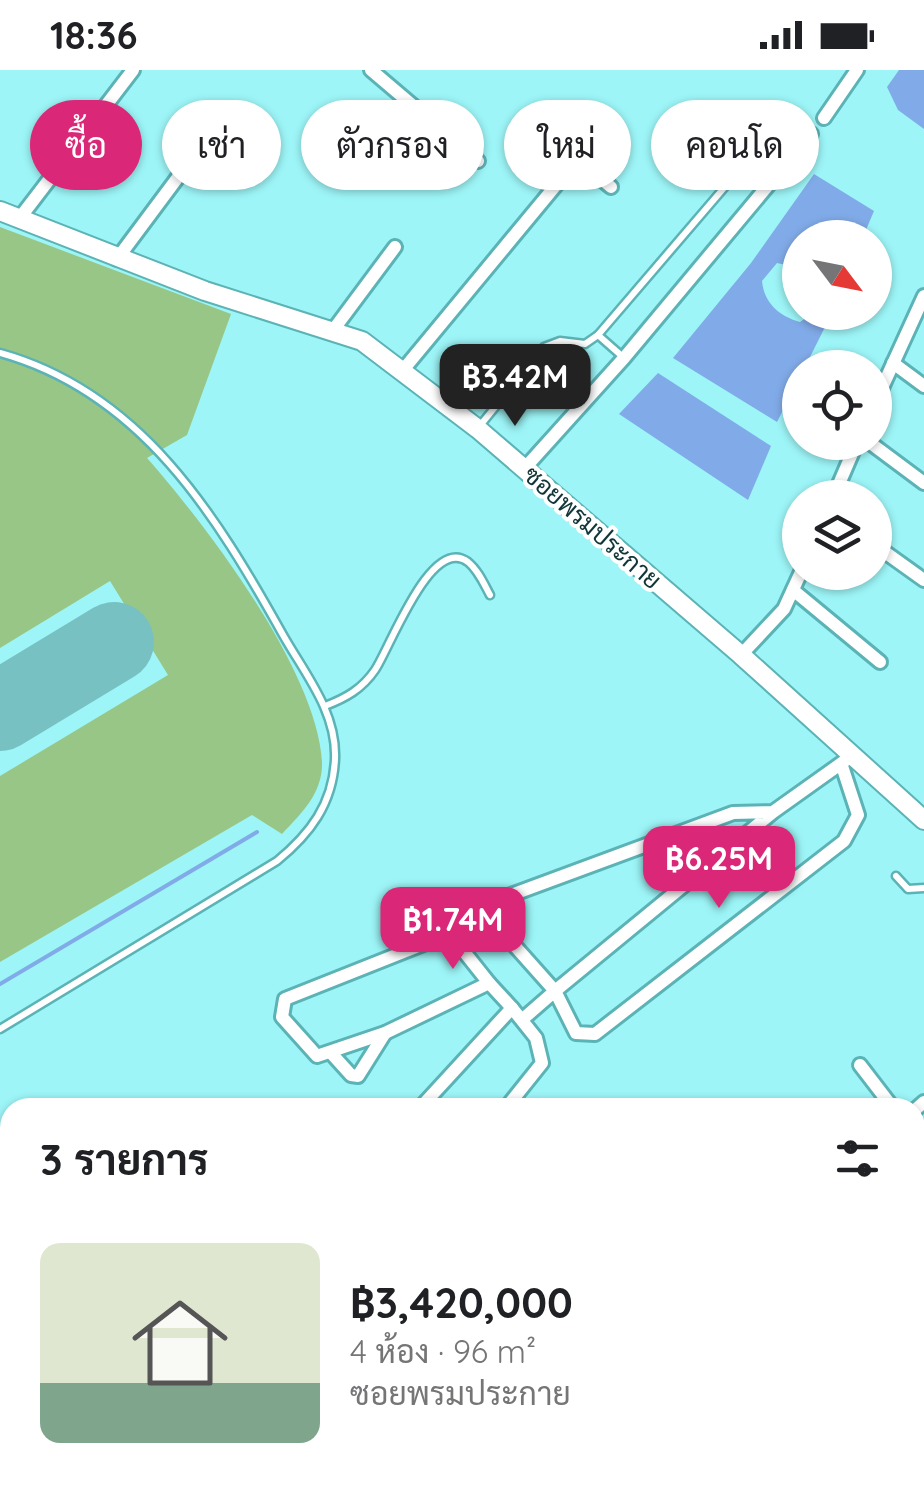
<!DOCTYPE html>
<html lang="th">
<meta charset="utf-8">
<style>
body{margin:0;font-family:Quicksand,Sarabun,sans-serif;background:#f6f6f6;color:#202124;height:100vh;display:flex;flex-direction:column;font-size:38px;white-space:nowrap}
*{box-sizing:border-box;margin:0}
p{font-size:32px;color:#757577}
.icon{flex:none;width:55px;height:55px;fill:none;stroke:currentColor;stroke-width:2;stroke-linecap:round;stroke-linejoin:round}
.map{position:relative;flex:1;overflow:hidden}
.details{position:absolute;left:0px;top:1028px;width:925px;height:392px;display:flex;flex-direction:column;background:#fff;border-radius:30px 30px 0 0;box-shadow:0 2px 8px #0004}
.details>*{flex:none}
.top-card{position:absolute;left:30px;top:30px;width:865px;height:90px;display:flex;gap:20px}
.needle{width:65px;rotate:122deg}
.controls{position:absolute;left:782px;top:150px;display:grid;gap:20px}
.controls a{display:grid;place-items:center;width:110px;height:110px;border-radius:50%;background:#fff;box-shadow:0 2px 8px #0004;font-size:50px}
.price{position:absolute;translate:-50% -85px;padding:0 22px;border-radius:20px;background:#db2777;color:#fff;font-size:32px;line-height:65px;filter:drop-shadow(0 2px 5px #0008)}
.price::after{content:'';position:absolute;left:50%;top:60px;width:30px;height:22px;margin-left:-15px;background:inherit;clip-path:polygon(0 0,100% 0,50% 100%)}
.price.on{background:#222;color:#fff}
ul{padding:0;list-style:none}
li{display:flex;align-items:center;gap:30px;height:250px;padding:0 40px}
li span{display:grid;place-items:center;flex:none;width:280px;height:200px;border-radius:20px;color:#555}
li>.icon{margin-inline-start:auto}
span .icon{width:120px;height:120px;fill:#fffc;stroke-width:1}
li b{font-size:42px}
h2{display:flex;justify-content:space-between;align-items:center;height:120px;padding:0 40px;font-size:42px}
.chip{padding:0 35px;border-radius:45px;background:#fff;box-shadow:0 2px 8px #0004;font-size:35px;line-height:90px}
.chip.on{background:#db2777;color:#fff}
.status{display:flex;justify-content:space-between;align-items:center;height:70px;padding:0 50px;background:#fff;direction:ltr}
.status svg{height:28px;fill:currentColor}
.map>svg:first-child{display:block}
.green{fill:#98c687}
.water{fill:#81abe8}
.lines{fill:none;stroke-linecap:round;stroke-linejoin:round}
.stream{stroke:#81abe8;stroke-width:4}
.runway{stroke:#77c1c3;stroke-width:80}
.building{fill:#4ababd;stroke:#12777a;stroke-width:2.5}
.lane-casing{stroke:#5cb3b6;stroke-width:11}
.street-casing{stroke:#5cb3b6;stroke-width:18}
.secondary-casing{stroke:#5cb3b6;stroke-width:22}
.lane{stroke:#fff;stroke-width:6}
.street{stroke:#fff;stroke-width:12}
.secondary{stroke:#fff;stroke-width:18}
.labels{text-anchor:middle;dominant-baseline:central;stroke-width:8;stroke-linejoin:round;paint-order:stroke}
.street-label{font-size:25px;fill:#113637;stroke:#fff}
</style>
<div class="status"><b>18:36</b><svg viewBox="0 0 49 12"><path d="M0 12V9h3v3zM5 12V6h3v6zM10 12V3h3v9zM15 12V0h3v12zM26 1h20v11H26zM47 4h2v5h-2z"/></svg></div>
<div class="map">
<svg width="924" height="1418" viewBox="0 0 924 1418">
<rect width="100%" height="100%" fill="#9df5f7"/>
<path class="green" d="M0 157 231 244 187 365 147 388C207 456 317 601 322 692 323 723 302 743 282 764L252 745 0 892V706L168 605 110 511 0 578Z"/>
<g class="water">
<polygon points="899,0 924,0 924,59 898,40 887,17"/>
<polygon points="690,40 714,68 701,97 667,70"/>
<path d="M814 104 874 141 863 167 800 168V198L777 193 762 211C764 233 779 246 800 252L813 243H832L805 297 800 298V307L777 352 673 288 751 193Z"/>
<polygon points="658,303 771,376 748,430 619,344"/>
</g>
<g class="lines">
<polyline class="stream" points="0,914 257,762"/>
<polyline class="runway" points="0,641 114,572"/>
</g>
<polygon class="building" points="915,1291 924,1304 924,1320 915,1326"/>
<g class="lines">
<defs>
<g id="lane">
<polyline points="598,265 623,287"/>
<path d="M0 283C141 322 216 445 283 565 305 604 337 642 335 689 333 734 310 764 277 791L0 959"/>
<polyline points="478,358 544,277 560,271 585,274 598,265 753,84 766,82 788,92"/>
<path d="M325 636C346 628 362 619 375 600 390 578 431 464 468 492 478 500 484 514 490 525"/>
<polyline points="896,806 908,819 924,818"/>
</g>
<g id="street">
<polyline points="371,0 478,91"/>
<polyline points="824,48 857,0"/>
<polyline points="542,59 611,117"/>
<polyline points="19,149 133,0"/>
<polyline points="117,189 193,87 218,43"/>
<polyline points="334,259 395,177"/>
<polyline points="893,293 924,316"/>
<polyline points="403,300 576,91"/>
<polyline points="875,333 924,226"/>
<polyline points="869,372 924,413"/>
<polyline points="524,399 624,288 811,64"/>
<polyline points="833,428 857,372"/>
<polyline points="875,475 924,510"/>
<polyline points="793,520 880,592"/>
<polyline points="741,585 784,539 801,502"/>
<polyline points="773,742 733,743 500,829 490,837 489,847 555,921 773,742 853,685"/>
<polyline points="464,858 285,929 282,947 317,986 385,963 489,913 512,938"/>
<polyline points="450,864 489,913"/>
<polyline points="524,948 555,921 576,963 595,964 844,771 858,745 842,696"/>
<polyline points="332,984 351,1005 358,1006 385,963"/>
<polyline points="860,995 893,1038"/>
<polyline points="420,1038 512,938 536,968 542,993 506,1038"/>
<polyline points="915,1040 924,1032"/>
<polyline points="915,1066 924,1077"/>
<polyline points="915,1271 924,1284"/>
<polyline points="915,1352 924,1346"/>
<polyline points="531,1410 537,1418"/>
<polyline points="617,1410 622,1418"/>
<polyline points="705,1410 710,1418"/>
<polyline points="792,1410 798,1418"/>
<polyline points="445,1418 451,1418"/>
<polyline points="495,1418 506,1410"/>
<polyline points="819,1418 831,1410"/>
</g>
<polyline id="secondary" points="0,141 205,221 362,271 478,359 741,585 924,750"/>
</defs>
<use href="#lane" class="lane-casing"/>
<use href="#street" class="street-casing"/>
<use href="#secondary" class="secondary-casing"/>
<use href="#lane" class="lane"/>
<use href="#street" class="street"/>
<use href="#secondary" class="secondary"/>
</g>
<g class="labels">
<g class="street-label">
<text transform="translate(593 457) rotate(41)">ซอยพรมประกาย</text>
</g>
</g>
</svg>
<div class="controls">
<a><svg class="needle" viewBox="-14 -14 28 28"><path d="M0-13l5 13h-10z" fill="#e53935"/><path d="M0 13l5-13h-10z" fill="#757577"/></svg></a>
<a><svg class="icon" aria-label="locate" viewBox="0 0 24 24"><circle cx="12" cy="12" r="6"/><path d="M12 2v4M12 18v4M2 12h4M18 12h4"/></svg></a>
<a><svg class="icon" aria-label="layers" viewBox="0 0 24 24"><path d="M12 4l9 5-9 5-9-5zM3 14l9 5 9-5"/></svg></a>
</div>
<b class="price on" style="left:515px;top:359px">฿3.42M</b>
<b class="price" style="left:719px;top:841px">฿6.25M</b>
<b class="price" style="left:453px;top:902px">฿1.74M</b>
<div class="top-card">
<a class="chip on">ซื้อ</a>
<a class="chip">เช่า</a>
<a class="chip">ตัวกรอง</a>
<a class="chip">ใหม่</a>
<a class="chip">คอนโด</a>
</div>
<section class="details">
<h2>3 รายการ<svg class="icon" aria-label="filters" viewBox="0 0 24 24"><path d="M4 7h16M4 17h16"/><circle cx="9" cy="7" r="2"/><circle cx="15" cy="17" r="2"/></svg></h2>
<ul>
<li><span style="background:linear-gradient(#dfe7d0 70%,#7fa58c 0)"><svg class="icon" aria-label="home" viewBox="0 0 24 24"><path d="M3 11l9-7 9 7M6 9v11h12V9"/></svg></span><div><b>฿3,420,000</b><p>4 ห้อง · 96 m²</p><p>ซอยพรมประกาย</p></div></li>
</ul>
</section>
</div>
